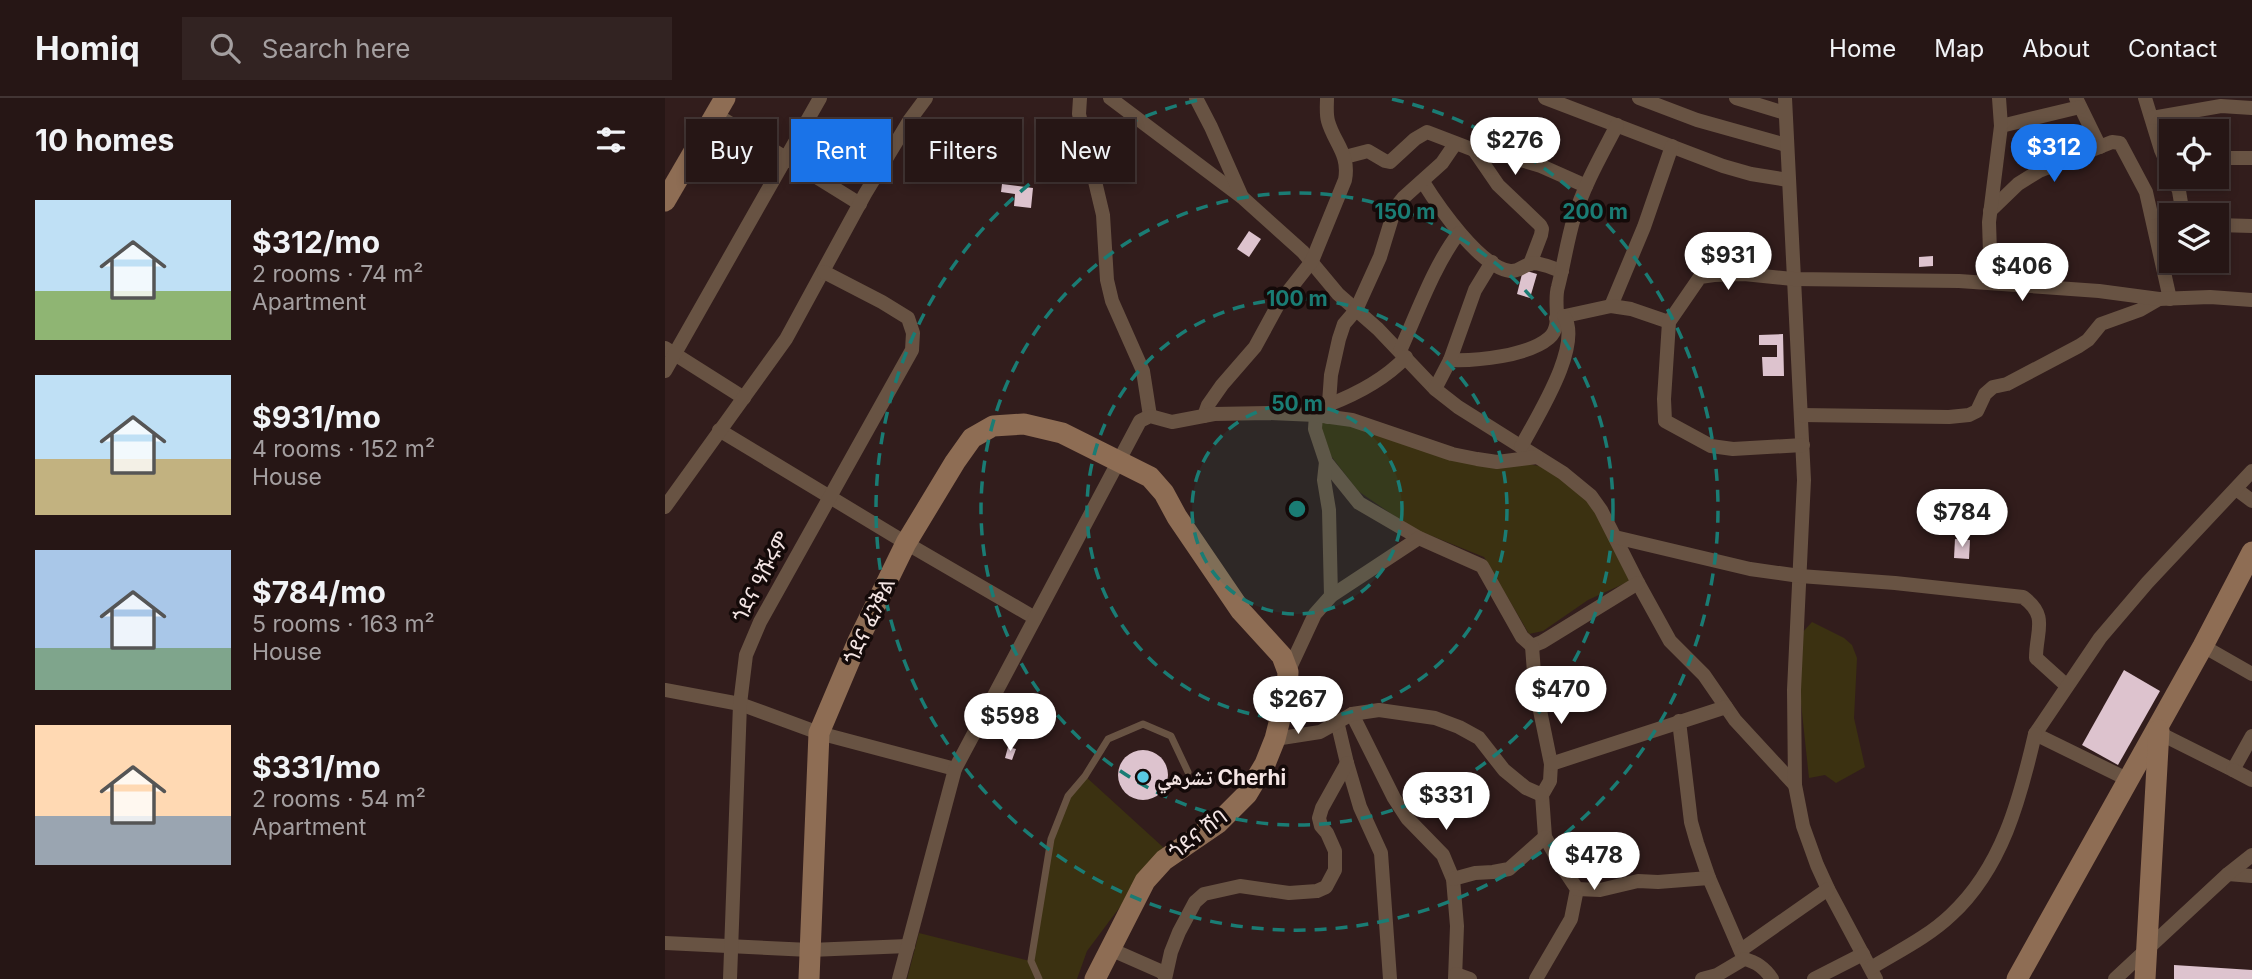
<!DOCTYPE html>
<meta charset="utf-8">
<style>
body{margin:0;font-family:Inter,"Noto Naskh Arabic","Noto Sans Ethiopic",sans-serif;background:#322322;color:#f1f3f6;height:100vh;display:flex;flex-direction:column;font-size:26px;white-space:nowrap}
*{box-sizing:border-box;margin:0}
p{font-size:23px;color:#a49fa0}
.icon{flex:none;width:38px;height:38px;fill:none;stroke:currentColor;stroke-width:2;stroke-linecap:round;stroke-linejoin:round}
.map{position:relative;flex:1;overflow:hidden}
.side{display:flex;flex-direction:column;background:#261615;width:665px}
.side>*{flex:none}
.top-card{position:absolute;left:21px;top:21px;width:665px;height:63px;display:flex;gap:14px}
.buttons{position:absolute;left:1494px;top:21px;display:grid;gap:14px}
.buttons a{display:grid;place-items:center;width:70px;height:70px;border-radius:0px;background:#261615;box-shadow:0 4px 10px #0003,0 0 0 2px #423534;font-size:35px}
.price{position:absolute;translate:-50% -60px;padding:0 16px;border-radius:24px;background:#fff;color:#222;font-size:23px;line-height:46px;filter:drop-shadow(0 2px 4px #0008)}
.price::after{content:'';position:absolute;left:50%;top:42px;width:21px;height:16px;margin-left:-10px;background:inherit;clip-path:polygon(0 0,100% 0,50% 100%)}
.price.selected{background:#1a73e8;color:#fff}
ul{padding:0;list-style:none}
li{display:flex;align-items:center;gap:21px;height:175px;padding:0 35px}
li span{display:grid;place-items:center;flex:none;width:196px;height:140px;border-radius:0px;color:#555}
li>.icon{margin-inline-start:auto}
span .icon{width:84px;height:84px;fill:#fffc;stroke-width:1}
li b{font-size:30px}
h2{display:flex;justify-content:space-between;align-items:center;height:84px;padding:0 35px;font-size:30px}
.tag{padding:0 24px;border-radius:0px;background:#261615;box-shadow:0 4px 10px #0003,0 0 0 2px #423534;font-size:24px;line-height:63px}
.tag.selected{background:#1a73e8;color:#fff}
header{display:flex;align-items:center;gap:42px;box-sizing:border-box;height:98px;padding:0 35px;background:#261615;border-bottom:2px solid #423534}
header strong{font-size:33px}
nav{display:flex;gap:38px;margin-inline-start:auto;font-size:24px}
.search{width:490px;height:63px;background:#322322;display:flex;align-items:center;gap:18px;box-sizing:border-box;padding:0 24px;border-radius:0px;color:#a49fa0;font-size:26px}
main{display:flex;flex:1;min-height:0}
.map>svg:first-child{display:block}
.green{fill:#3b3111}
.building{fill:#ddc3ce}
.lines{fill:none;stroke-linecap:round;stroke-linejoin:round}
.lane{stroke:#685343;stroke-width:7}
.street{stroke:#685343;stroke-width:14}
.secondary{stroke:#8e6d54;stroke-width:21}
.ring{fill:none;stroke:#1a7c74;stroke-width:3.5;stroke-dasharray:12 9}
.poi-dot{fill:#58c9e3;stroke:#140a09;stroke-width:2.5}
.labels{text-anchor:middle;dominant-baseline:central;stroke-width:7;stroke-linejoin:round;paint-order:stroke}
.street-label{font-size:21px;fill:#f4e5e4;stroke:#140a09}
.poi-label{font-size:21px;font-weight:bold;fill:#f4e5e4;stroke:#140a09;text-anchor:start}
.centre{fill:#1a7c74;stroke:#140a09;stroke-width:3.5}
.ring-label{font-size:21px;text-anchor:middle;font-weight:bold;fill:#1a7c74;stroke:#140a09;stroke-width:7;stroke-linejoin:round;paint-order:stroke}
</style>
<header>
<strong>Homiq</strong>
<div class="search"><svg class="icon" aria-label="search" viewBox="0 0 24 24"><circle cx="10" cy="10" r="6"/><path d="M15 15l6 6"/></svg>Search here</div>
<nav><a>Home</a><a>Map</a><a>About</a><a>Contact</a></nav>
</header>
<main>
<section class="side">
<h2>10 homes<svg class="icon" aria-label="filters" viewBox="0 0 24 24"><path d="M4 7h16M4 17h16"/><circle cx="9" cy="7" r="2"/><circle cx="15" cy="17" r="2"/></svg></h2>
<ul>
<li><span style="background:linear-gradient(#bfe0f5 65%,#8fb573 0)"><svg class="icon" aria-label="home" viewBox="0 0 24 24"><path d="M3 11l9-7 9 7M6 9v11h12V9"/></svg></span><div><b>$312/mo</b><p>2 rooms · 74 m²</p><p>Apartment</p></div></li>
<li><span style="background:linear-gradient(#bfe0f5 60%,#c2b280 0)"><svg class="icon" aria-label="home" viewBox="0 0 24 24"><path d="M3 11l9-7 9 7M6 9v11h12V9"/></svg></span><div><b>$931/mo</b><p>4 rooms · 152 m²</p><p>House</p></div></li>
<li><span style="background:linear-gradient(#a9c7e8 70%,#7fa58c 0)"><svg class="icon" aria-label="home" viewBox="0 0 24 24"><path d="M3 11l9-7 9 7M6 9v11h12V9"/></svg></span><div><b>$784/mo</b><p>5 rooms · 163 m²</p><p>House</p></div></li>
<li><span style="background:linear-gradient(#ffd9b3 65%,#9aa5b1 0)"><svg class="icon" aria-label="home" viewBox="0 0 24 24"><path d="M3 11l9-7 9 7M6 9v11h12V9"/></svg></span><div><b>$331/mo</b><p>2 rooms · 54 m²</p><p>Apartment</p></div></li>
</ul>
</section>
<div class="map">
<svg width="1587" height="881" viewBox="0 0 1587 881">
<rect width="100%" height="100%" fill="#321d1c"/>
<g class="green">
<polygon points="657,318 791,356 889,370 931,404 965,483 923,502 878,533 864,536 819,459 747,430 693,393 666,358 656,337"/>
<polygon points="1147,524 1179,540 1187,547 1192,560 1189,620 1200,669 1171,685 1160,677 1144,680 1135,596 1136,536"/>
<polygon points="420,678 499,750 422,853 412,881 242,881 254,835 365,863 386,741 403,698"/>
</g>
<g class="building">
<polygon points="337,86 368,90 366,110 349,108 350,96 336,94"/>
<polygon points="584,133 596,141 584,159 572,151"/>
<polygon points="1268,158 1268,168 1254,169 1254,159"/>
<polygon points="858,172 872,176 865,200 852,196"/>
<polygon points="1118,236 1119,278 1098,278 1097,259 1112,259 1112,247 1094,247 1094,237"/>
<polygon points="1290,441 1305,442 1304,461 1289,460"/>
<polygon points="1459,572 1495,593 1453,667 1417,647"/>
<polygon points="343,649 351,651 347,662 340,660"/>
<circle cx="478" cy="677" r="25"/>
<polygon points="1509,867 1587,872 1587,881 1509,881"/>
</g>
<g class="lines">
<polyline class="lane" points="374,881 366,863 386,741 403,698 420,678 443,641 478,626 506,638 523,674"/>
<g class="street">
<polyline points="415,0 414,16 438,117 442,182 447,203 478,273 485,318"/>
<polyline points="445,0 578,100 638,154 673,196 713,231 770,291 793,309 898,375 926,398 936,412 973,485 1005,543 1039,577 1070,622 1130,687"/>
<polyline points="531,0 546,29 577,99"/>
<polyline points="880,0 1058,68 1086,76 1123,82"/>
<polyline points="974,0 1032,22 1121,47"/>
<polyline points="1071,0 1120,15"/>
<polyline points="1120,0 1139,382 1129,592 1130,687 1138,728 1152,767 1163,791 1211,881"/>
<polyline points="1411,0 1435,49"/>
<polyline points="1480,0 1496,52 1507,77"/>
<polyline points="50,16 195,106"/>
<polyline points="1487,20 1556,8 1587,10"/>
<polyline points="1336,28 1415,9"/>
<polyline points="809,52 833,87 875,127 877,131 876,137 865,166"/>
<polyline points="680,59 703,53 720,63 725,64 750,41 762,34 809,52 839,57 876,68 921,88"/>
<polyline points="1552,60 1587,60"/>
<polyline points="1508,79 1514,93 1518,117"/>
<path d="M758 84C773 108 815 169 845 173 854 174 857 168 865 166 873 163 889 171 897 173"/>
<polyline points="1325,113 1353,86 1374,73 1447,44 1455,45 1481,94 1505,201"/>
<polyline points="1552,127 1587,128"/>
<polyline points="1490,128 1507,127"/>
<polyline points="1326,185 1324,124 1336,28 1334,0"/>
<polyline points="946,208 979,129 1007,48"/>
<polyline points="891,220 946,208 966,211 1004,224"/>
<polyline points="0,250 79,300"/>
<path d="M735 253C751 218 770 165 794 135"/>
<path d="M785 262C812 263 863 258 884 240 898 228 888 205 893 189 899 166 902 143 909 120 919 87 936 58 952 27"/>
<polyline points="0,273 155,0"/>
<polyline points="770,291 785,262 810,192 827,164"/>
<path d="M663 307C692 296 720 281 741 259"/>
<polyline points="651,317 650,331 661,364 694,405 754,440 817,468 857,539 867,548 877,544 973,485"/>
<polyline points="1136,317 1284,319 1304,317 1312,313 1320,296 1328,289 1342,286 1414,248 1423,242 1436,226 1475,212 1494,201"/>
<path d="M539 318 543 307 557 287 590 249 614 205 647 163 680 82C685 56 669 45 663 23 661 16 662 7 662 0"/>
<polyline points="663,319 666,277 674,241 679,226 691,212 715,159 730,110 738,100 777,65 790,46"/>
<polyline points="54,332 241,445 370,520"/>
<polyline points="1138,347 1068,351 1046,348 1000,323 999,301 1004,224 1035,179 1049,177 1079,176 1128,181 1294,183 1434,193 1494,201 1545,199 1587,202"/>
<path d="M856 349C871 320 918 248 899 218"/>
<polyline points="661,364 659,382 664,412 666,498"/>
<polyline points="1571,391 1587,403"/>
<polyline points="0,409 121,241 200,96 244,23 261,0"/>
<path d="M950 439 1085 471 1135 478 1230 485 1358 499C1384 518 1371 533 1371 560L1402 588"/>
<polyline points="867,548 870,588 886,666 885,683 877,697 880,739 896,767 912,791 906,821 871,881"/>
<polyline points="1538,548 1587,576"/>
<polyline points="623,574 650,516 666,498 754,440"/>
<polyline points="0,592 75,606 154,635 290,671"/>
<polyline points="687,616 729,700 742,720 778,757 788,781 792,828 790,881"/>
<polyline points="672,623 682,665 695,709 716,755 725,881"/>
<polyline points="1014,623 1026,724 1032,745 1044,780 1079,861"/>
<polyline points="1494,635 1568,672 1587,638"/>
<polyline points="610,641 655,634 687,616 714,612 770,620 794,629 814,640 839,672 861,690 877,697"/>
<polyline points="886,666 1061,609"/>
<polyline points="1568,672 1587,682"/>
<polyline points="1464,682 1370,636 1435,540 1482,485 1587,373"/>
<polyline points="1563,776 1587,778"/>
<polyline points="788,781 810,775 828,774 844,771 880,739"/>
<polyline points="912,791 935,792 973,783 993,784 1044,780"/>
<polyline points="0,845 145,852 243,848"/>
<polyline points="445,851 495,873 500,877"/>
<polyline points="1076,852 1163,791"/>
<path d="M1206 870C1232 854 1263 839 1286 817 1337 770 1355 701 1370 636"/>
<polyline points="791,876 805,881"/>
<polyline points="65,881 75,606 81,557 95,524 247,252 248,235 243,220 217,204 159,174"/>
<polyline points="234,881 290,671 475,323 485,318 507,324 549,316 603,315 651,317 687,322 787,356 812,361 832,364 872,359"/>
<polyline points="500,881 506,854 514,834 530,804 539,796 575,788 624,795 652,793 661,789 670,772 670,753 662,735 656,728 654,720 657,710 682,665"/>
<path d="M1037 881 1052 877 1079 861C1092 864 1100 870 1107 881"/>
<polyline points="1149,881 1198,856"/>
<polyline points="1450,881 1563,776 1587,757"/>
</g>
<g class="secondary">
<polyline points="0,103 60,0"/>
<polyline points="144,881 154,635 193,543 241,445 290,364 307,340 328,328 359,326 397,335 485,379 499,395 512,419 576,513 617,558 623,574 622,593 610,641 600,666 582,696 553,725 499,762 480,783 430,881"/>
<polyline points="1352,881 1538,548 1587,454"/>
<polyline points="1480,881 1494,632"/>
</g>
</g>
<circle cx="632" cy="411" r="105" fill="#1a7c74" fill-opacity=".12"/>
<g class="ring">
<circle cx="632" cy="411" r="105"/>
<circle cx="632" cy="411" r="210"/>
<circle cx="632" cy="411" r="316"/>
<path d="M727 1A421 421 0 1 1 537 1"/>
</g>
<circle class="poi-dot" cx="478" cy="679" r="7"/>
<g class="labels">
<g class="street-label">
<text transform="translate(96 479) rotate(-62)">ጎደና ዓሹሩም</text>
<text transform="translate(204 523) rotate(-65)">ጎደና ፈንቅል</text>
<text transform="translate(533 736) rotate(-37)">ጎደና ሸባ</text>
</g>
<g class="poi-label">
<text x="492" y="679">تشرهي Cherhi</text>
</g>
</g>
<circle cx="632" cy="411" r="10" class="centre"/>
<g class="ring-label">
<text x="930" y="121">200 m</text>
<text x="740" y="121">150 m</text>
<text x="632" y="208">100 m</text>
<text x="632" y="313">50 m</text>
</g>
</svg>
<div class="buttons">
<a><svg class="icon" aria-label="locate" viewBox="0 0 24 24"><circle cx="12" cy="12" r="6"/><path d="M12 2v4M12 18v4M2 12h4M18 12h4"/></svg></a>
<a><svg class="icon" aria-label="layers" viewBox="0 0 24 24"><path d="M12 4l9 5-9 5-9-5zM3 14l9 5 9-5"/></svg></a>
</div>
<b class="price" style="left:850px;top:79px">$276</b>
<b class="price selected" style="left:1389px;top:86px">$312</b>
<b class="price" style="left:1063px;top:194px">$931</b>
<b class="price" style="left:1357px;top:205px">$406</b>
<b class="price" style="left:1297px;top:451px">$784</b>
<b class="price" style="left:896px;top:628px">$470</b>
<b class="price" style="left:633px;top:638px">$267</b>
<b class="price" style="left:345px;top:655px">$598</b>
<b class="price" style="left:781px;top:734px">$331</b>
<b class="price" style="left:929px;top:794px">$478</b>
<div class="top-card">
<a class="tag">Buy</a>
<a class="tag selected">Rent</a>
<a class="tag">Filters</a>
<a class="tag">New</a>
</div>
</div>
</main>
